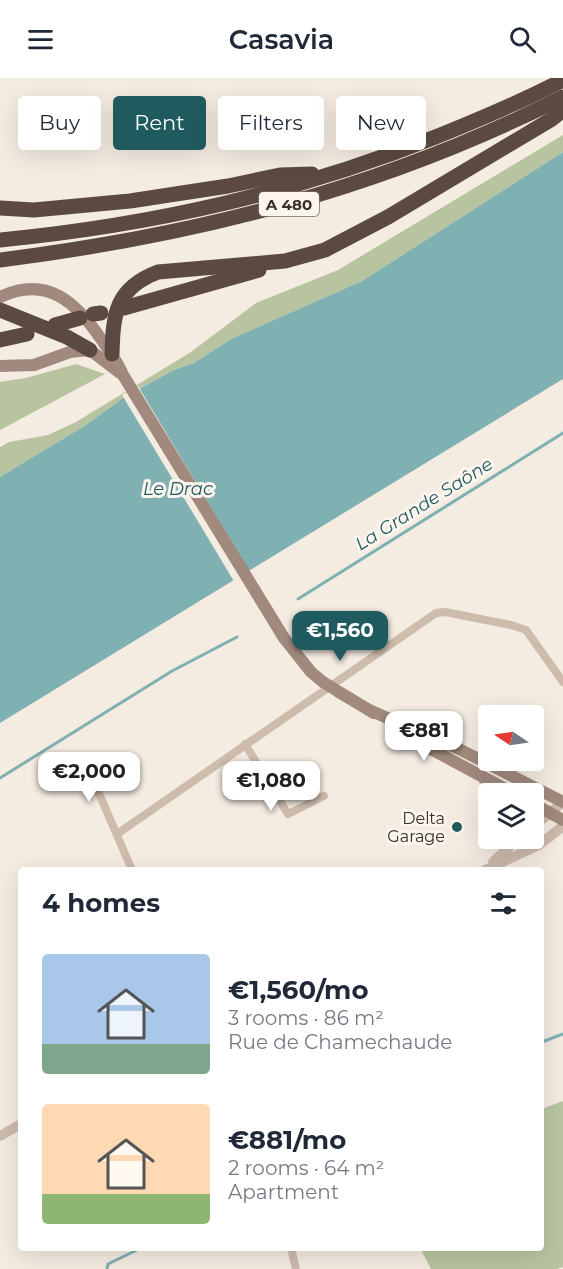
<!DOCTYPE html>
<meta charset="utf-8">
<style>
body{margin:0;font-family:Montserrat,sans-serif;background:#f6f6f7;color:#1f2937;height:100vh;display:flex;flex-direction:column;font-size:22px;white-space:nowrap}
*{box-sizing:border-box;margin:0}
p{font-size:20px;color:#747a83}
.icon{flex:none;width:33px;height:33px;fill:none;stroke:currentColor;stroke-width:2;stroke-linecap:round;stroke-linejoin:round}
.map{position:relative;flex:1;overflow:hidden}
.panel{position:absolute;left:18px;top:789px;width:526px;height:384px;display:flex;flex-direction:column;background:#fff;border-radius:6px;box-shadow:0 6px 24px #0002}
.panel>*{flex:none}
.hud{position:absolute;left:18px;top:18px;width:528px;height:54px;display:flex;gap:12px}
.needle{width:39px;rotate:283deg}
.buttons{position:absolute;left:478px;top:627px;display:grid;gap:12px}
.buttons a{display:grid;place-items:center;width:66px;height:66px;border-radius:6px;background:#fff;box-shadow:0 6px 24px #0002;font-size:30px}
.price{position:absolute;translate:-50% -51px;padding:0 14px;border-radius:12px;background:#fff;color:#222;font-size:20px;line-height:39px;filter:drop-shadow(0 2px 3px #0008)}
.price::after{content:'';position:absolute;left:50%;top:36px;width:18px;height:14px;margin-left:-9px;background:inherit;clip-path:polygon(0 0,100% 0,50% 100%)}
.price.current{background:#1f5a5e;color:#fff}
ul{padding:0;list-style:none}
li{display:flex;align-items:center;gap:18px;height:150px;padding:0 24px}
li span{display:grid;place-items:center;flex:none;width:168px;height:120px;border-radius:6px;color:#555}
li>.icon{margin-inline-start:auto}
span .icon{width:72px;height:72px;fill:#fffc;stroke-width:1}
li b{font-size:26px}
h2{display:flex;justify-content:space-between;align-items:center;height:72px;padding:0 24px;font-size:26px}
.chip{padding:0 21px;border-radius:6px;background:#fff;box-shadow:0 6px 24px #0002;font-size:21px;line-height:54px}
.chip.current{background:#1f5a5e;color:#fff}
header{display:flex;justify-content:space-between;align-items:center;height:78px;padding:0 24px;background:#fff;font-size:27px;font-weight:600}
.map>svg:first-child{display:block}
.green{fill:#b8c4a0}
.water{fill:#7fb0b2}
.pier{fill:#f4ebe1}
.lines{fill:none;stroke-linecap:round;stroke-linejoin:round}
.stream{stroke:#7fb0b2;stroke-width:3}
.minor{stroke:#cdbbac;stroke-width:8}
.tertiary{stroke:#cdbbac;stroke-width:10}
.secondary{stroke:#a18a7d;stroke-width:12}
.motorway{stroke:#5c4a42;stroke-width:15}
.secondary-bridge{stroke:#a18a7d;stroke-width:12}
.poi-dot{fill:#1f5a5e;stroke:#fbf5ee;stroke-width:2}
.labels{text-anchor:middle;dominant-baseline:central;stroke-width:6;stroke-linejoin:round;paint-order:stroke}
.shield{fill:#fbf5ee;stroke:#756b66;stroke-width:1.5}
.shield-label{font-size:15px;font-weight:bold;fill:#3b302b}
.poi-label{font-size:16px;fill:#3b302b;stroke:#fbf5ee;text-anchor:end}
.water-label{font-size:18px;font-style:italic;fill:#1f5a5e;stroke:#fbf5ee}
</style>
<header><svg class="icon" aria-label="menu" viewBox="0 0 24 24"><path d="M4 6h16M4 12h16M4 18h16"/></svg>Casavia<svg class="icon" aria-label="search" viewBox="0 0 24 24"><circle cx="10" cy="10" r="6"/><path d="M15 15l6 6"/></svg></header>
<div class="map">
<svg width="563" height="1191" viewBox="0 0 563 1191">
<rect width="100%" height="100%" fill="#f4ebe1"/>
<g class="green">
<polygon points="563,57 563,74 362,203 231,261 194,285 174,292 123,320 86,347 0,399 0,369 9,364 48,357 76,344 191,274 256,225 338,192"/>
<polygon points="76,286 105,296 0,352 0,304 26,300"/>
<polygon points="563,1023 563,1189 557,1191 431,1191 420,1170 542,1170 542,1031"/>
</g>
<polygon class="water" points="563,74 563,301 0,645 0,399 86,347 123,320 174,292 194,285 231,261 362,203"/>
<polygon class="pier" points="138,308 251,496 235,505 122,317"/>
<g class="lines">
<g class="stream">
<polyline points="298,521 563,355"/>
<polyline points="0,700 172,593 237,559"/>
<polyline points="542,964 563,956"/>
<polyline points="107,1191 108,1186 141,1170"/>
</g>
<g class="minor">
<polyline points="245,666 288,736 324,718"/>
<polyline points="85,683 132,792"/>
<polyline points="117,756 436,535 445,534 511,547 526,552 563,604"/>
<polyline points="291,1170 296,1191"/>
</g>
<g class="tertiary">
<polyline points="484,704 500,716"/>
<polyline points="534,748 563,724"/>
<polyline points="493,784 519,760"/>
<polyline points="485,792 539,767 563,748"/>
<polyline points="0,1058 21,1046"/>
</g>
<g class="secondary">
<path d="M0 219C47 197 76 224 101 261 109 273 118 284 123 297L284 560 311 594 323 604"/>
<polyline points="0,288 34,287 70,274 90,272 120,295"/>
<polyline points="339,614 374,635"/>
<polyline points="369,632 455,669 563,724"/>
<polyline points="396,650 414,662 515,716"/>
<polyline points="534,726 563,742"/>
</g>
<g class="motorway">
<polyline points="0,130 34,132 130,123 228,108 280,97 312,96"/>
<path d="M0 162C153 147 295 115 438 58 480 41 523 23 563 2"/>
<path d="M0 182C199 157 383 110 563 19"/>
<polyline points="124,230 259,192"/>
<polyline points="0,232 67,259 90,272"/>
<polyline points="93,236 101,235"/>
<polyline points="55,247 80,240"/>
<polyline points="0,262 27,256"/>
<path d="M112 276C113 235 116 210 158 194L285 183 325 172 388 139 552 41 563 32"/>
</g>
<polyline class="secondary-bridge" points="323,604 339,614"/>
</g>
<circle class="poi-dot" cx="457" cy="749" r="6"/>
<g class="labels">
<rect class="shield" x="259" y="114" width="60" height="24" rx="4.5"/>
<g class="shield-label">
<text x="289" y="126">A 480</text>
</g>
<g class="poi-label">
<text x="445" y="740">Delta<tspan x="445" dy="18">Garage</tspan></text>
</g>
<g class="water-label">
<text x="178" y="411">Le Drac</text>
<text transform="translate(424 426) rotate(-32)">La Grande Saône</text>
</g>
</g>
</svg>
<div class="buttons">
<a><svg class="needle" viewBox="-14 -14 28 28"><path d="M0-13l5 13h-10z" fill="#e53935"/><path d="M0 13l5-13h-10z" fill="#747a83"/></svg></a>
<a><svg class="icon" aria-label="layers" viewBox="0 0 24 24"><path d="M12 4l9 5-9 5-9-5zM3 14l9 5 9-5"/></svg></a>
</div>
<b class="price current" style="left:340px;top:584px">€1,560</b>
<b class="price" style="left:424px;top:684px">€881</b>
<b class="price" style="left:89px;top:725px">€2,000</b>
<b class="price" style="left:271px;top:734px">€1,080</b>
<div class="hud">
<a class="chip">Buy</a>
<a class="chip current">Rent</a>
<a class="chip">Filters</a>
<a class="chip">New</a>
</div>
<section class="panel">
<h2>4 homes<svg class="icon" aria-label="filters" viewBox="0 0 24 24"><path d="M4 7h16M4 17h16"/><circle cx="9" cy="7" r="2"/><circle cx="15" cy="17" r="2"/></svg></h2>
<ul>
<li><span style="background:linear-gradient(#a9c7e8 75%,#7fa58c 0)"><svg class="icon" aria-label="home" viewBox="0 0 24 24"><path d="M3 11l9-7 9 7M6 9v11h12V9"/></svg></span><div><b>€1,560/mo</b><p>3 rooms · 86 m²</p><p>Rue de Chamechaude</p></div></li>
<li><span style="background:linear-gradient(#ffd9b3 75%,#8fb573 0)"><svg class="icon" aria-label="home" viewBox="0 0 24 24"><path d="M3 11l9-7 9 7M6 9v11h12V9"/></svg></span><div><b>€881/mo</b><p>2 rooms · 64 m²</p><p>Apartment</p></div></li>
</ul>
</section>
</div>
